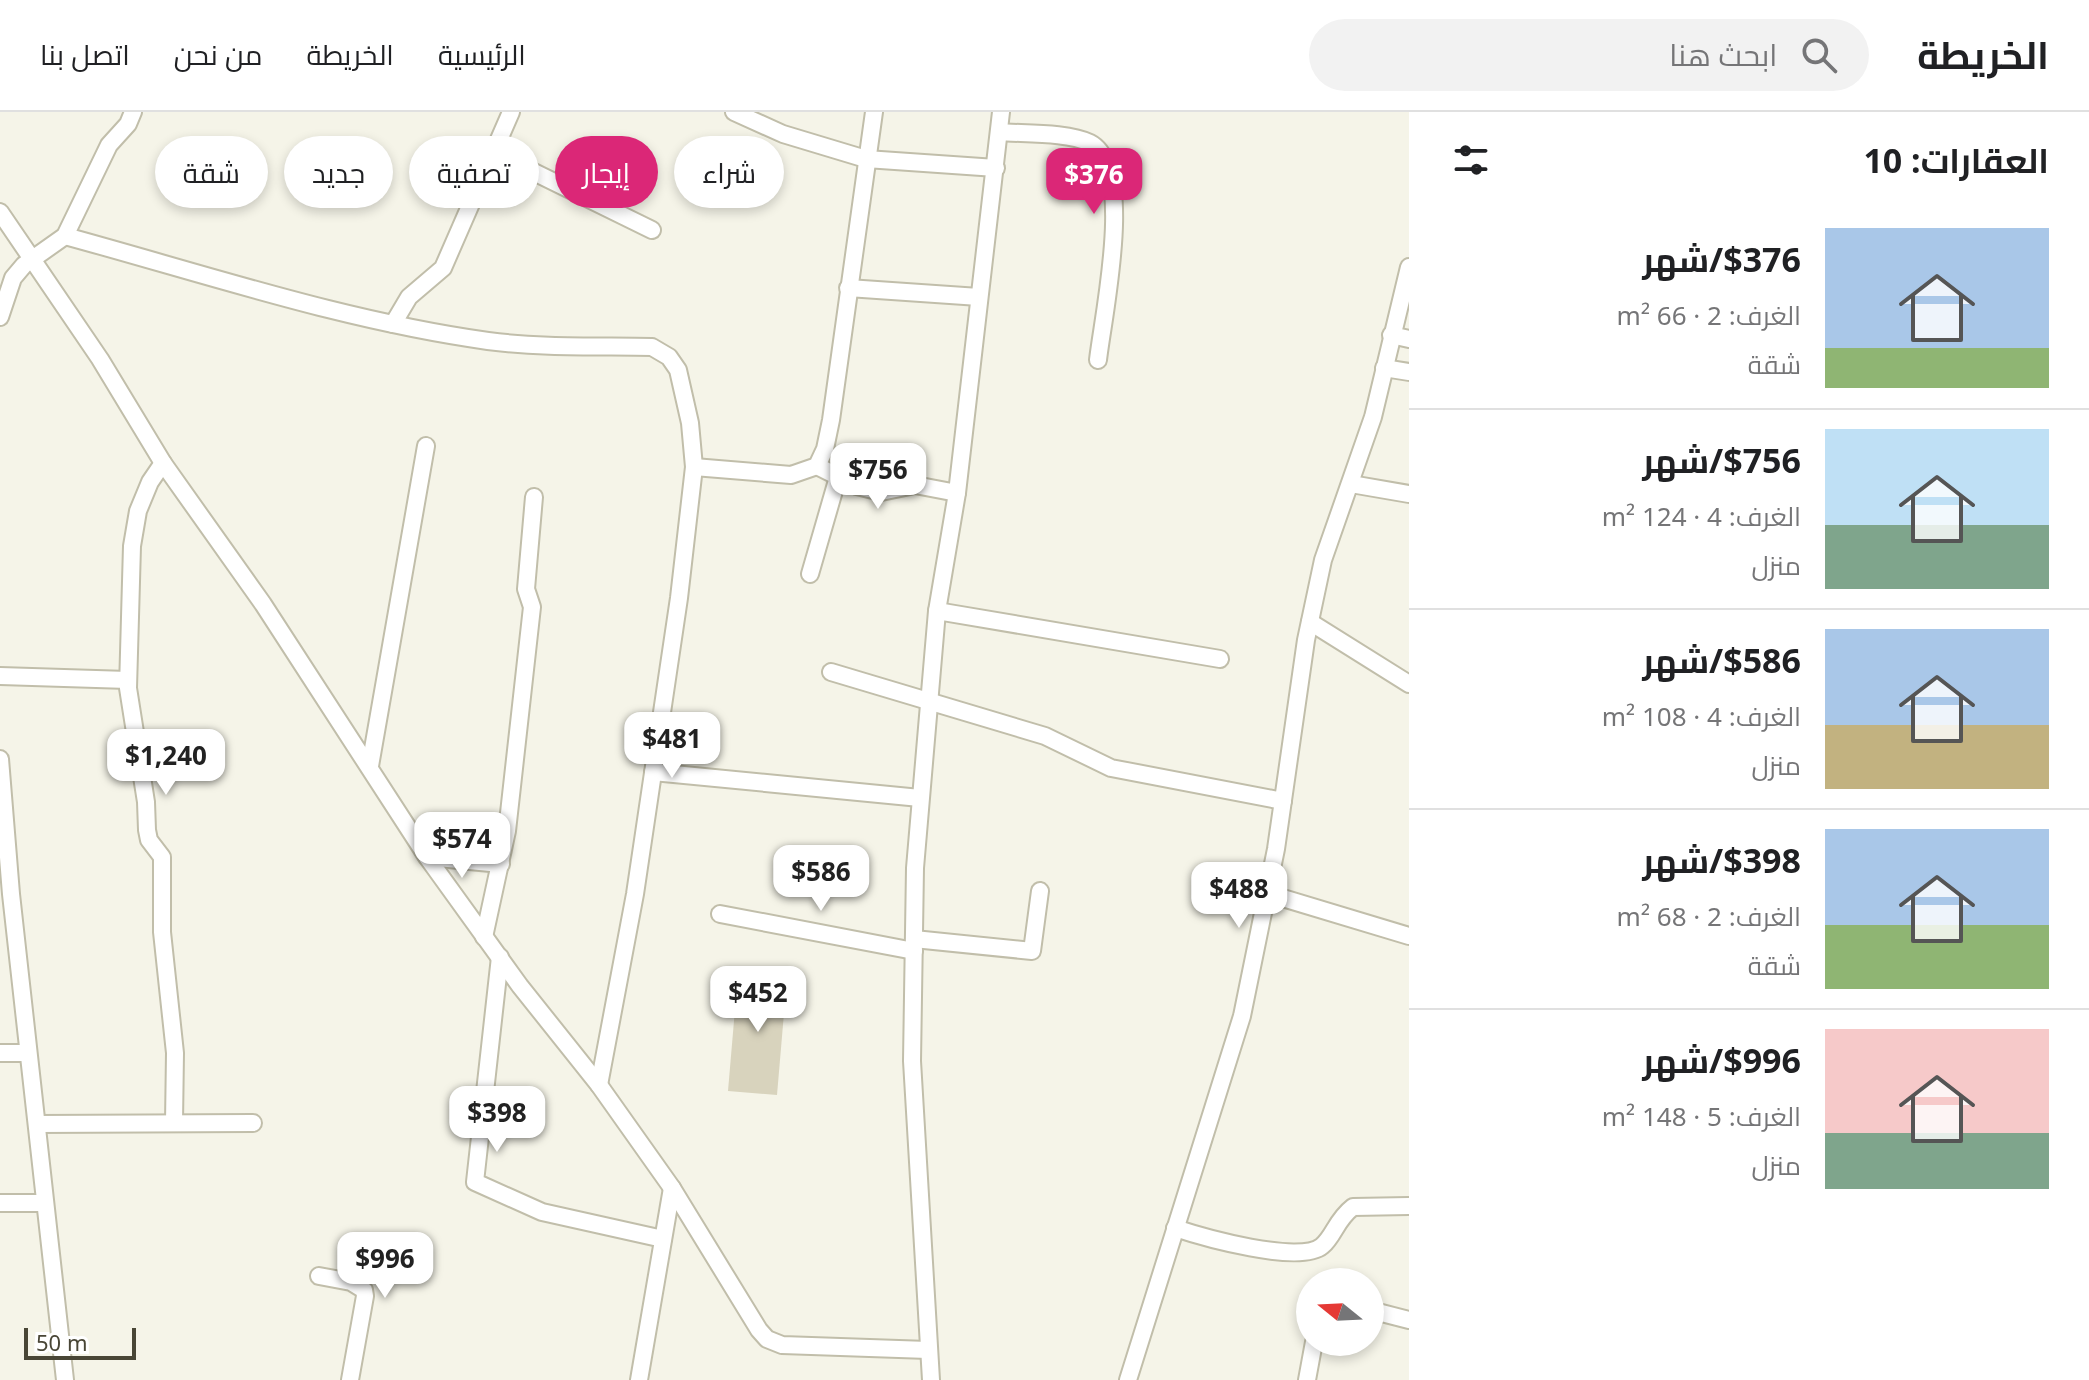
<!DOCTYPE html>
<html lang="ar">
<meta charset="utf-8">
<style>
body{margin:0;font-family:"Noto Sans",Cairo,sans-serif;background:#f2f2f2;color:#202124;direction:rtl;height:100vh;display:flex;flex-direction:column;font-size:30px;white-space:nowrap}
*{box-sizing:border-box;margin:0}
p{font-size:26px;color:#757577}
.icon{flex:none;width:44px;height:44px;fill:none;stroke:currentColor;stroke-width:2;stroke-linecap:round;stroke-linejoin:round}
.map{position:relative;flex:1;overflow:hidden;direction:ltr}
.sheet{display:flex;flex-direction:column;background:#fff;width:680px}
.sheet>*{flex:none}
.top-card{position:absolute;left:24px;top:24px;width:760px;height:72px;direction:rtl;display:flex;gap:16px}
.needle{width:52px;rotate:288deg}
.controls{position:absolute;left:1296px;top:1156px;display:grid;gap:16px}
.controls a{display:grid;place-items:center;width:88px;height:88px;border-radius:50%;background:#fff;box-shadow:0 4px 12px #0003;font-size:40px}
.scale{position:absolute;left:24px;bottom:20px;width:112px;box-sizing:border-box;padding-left:8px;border:4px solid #494636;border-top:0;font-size:22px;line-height:28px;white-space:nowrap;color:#494636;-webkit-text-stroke:6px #fff;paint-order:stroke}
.price{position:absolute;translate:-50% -68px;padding:0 18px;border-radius:16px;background:#fff;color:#222;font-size:26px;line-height:52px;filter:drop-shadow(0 2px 4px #0008)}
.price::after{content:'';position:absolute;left:50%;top:48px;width:24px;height:18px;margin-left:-12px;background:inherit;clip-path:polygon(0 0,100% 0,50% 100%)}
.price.on{background:#db2777;color:#fff}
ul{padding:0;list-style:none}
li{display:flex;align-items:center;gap:24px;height:200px;padding:0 40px}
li+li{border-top:2px solid #e0e0e0}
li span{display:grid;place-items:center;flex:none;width:224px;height:160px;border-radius:0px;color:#555}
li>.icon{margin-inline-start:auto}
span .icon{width:96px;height:96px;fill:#fffc;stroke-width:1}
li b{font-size:34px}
h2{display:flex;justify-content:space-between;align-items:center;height:96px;padding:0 40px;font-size:34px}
.chip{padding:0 28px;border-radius:36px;background:#fff;box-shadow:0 4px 12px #0003;font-size:28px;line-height:72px}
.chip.on{background:#db2777;color:#fff}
header{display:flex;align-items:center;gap:48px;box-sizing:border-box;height:112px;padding:0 40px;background:#fff;border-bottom:2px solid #e0e0e0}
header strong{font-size:38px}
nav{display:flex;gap:44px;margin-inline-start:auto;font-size:28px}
.search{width:560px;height:72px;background:#f2f2f2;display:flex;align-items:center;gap:20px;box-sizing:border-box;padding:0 28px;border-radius:44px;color:#757577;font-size:30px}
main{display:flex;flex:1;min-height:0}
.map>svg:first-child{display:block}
.building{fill:#d8d3bd}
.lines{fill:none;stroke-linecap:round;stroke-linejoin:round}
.minor-casing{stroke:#c1beaa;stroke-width:20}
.minor{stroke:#fff;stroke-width:16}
</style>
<header>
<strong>الخريطة</strong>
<div class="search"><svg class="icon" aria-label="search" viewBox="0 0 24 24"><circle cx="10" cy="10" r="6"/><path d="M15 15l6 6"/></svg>ابحث هنا</div>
<nav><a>الرئيسية</a><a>الخريطة</a><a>من نحن</a><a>اتصل بنا</a></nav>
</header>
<main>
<section class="sheet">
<h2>العقارات: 10<svg class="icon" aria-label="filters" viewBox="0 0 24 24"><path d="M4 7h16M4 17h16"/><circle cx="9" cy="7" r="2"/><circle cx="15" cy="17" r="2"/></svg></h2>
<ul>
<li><span style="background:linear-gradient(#a9c7e8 75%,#8fb573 0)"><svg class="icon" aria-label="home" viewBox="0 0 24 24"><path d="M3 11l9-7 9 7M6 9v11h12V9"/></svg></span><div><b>$376/شهر</b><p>الغرف: 2 · 66 m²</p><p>شقة</p></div></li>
<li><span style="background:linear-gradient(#bfe0f5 60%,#7fa58c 0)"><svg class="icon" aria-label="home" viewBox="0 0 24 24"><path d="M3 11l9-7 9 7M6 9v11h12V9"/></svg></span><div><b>$756/شهر</b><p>الغرف: 4 · 124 m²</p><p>منزل</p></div></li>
<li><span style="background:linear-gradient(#a9c7e8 60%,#c2b280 0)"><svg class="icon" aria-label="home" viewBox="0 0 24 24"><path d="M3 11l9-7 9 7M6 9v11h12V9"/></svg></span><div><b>$586/شهر</b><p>الغرف: 4 · 108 m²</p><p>منزل</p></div></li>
<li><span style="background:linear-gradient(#a9c7e8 60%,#8fb573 0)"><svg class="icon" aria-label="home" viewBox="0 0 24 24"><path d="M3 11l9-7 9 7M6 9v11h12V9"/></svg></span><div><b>$398/شهر</b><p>الغرف: 2 · 68 m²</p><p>شقة</p></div></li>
<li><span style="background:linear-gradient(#f6c9c9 65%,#7fa58c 0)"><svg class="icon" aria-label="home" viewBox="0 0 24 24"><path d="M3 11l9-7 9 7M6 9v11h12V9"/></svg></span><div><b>$996/شهر</b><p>الغرف: 5 · 148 m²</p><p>منزل</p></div></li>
</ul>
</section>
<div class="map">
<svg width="1409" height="1268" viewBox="0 0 1409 1268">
<rect width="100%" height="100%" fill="#f5f4e8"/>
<polygon class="building" points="738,862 787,866 777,983 728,979"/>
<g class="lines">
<defs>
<g id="minor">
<polyline points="734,0 783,22 866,47 996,56"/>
<path d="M999 20C1024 22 1068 20 1090 31 1136 55 1103 203 1098 248"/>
<polyline points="493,40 652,118"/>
<polyline points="0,100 100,247 163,351 263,492 427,745 520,874 599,973 672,1076 759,1218 767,1227 782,1233 928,1238"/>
<path d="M65 124C205 162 344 209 488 229 542 236 598 234 652 235L669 245 678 258 690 311 694 355 679 486 635 782 599 973"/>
<polyline points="848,176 979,185"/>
<polyline points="0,205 13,166 24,153 65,124 109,33 128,12 133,0"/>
<polyline points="393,212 409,185 443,156 511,0"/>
<polyline points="1391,223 1409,227"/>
<polyline points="1384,256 1409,260"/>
<polyline points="163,351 150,370 138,399 132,434 128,576 146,690 147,718 149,728 162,745 162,820 175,941 174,1010"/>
<polyline points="817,354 857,374 881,380 915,373 957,381"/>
<polyline points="694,355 791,363 817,354 825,337 831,308 874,0"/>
<polyline points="1351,372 1409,382"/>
<polyline points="810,462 838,365"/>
<polyline points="937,499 1220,547"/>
<polyline points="1310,510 1409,572"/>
<polyline points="831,560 1045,624 1111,656 1283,689"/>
<polyline points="0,564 128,568"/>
<polyline points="0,647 11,782 65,1268"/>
<polyline points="370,654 426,334"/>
<polyline points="653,660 920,686"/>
<polyline points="427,745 501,752"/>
<polyline points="1266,781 1409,824"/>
<polyline points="720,802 914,839"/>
<polyline points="484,825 507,719 532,495 526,477 534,385"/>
<polyline points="914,827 1032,839 1040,779"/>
<polyline points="500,845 475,1070 542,1100 663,1127"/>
<polyline points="0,941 28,941"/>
<polyline points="37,1012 253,1011"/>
<polyline points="0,1091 44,1091"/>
<path d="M1175 1116C1202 1125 1300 1153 1322 1134 1334 1124 1336 1108 1353 1095L1409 1094"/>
<polyline points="319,1164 351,1170 364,1178 365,1184 350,1268"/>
<polyline points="1370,1198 1409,1208"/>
<polyline points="639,1268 672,1076"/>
<polyline points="931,1268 912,949 915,756 937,499 957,381 1001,0"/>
<polyline points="1128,1268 1242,904 1276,737 1306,528 1323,448 1373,305 1409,155"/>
<polyline points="1307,1268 1314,1230"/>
</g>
</defs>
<use href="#minor" class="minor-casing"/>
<use href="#minor" class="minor"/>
</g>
</svg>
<div class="controls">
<a><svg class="needle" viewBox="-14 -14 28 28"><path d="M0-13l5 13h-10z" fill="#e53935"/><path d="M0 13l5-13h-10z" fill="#757577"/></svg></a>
</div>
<div class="scale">50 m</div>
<b class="price on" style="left:1094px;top:104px">$376</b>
<b class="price" style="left:878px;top:399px">$756</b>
<b class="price" style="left:672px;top:668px">$481</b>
<b class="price" style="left:166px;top:685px">$1,240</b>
<b class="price" style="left:462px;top:768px">$574</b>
<b class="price" style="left:821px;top:801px">$586</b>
<b class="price" style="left:1239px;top:818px">$488</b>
<b class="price" style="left:758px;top:922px">$452</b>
<b class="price" style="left:497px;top:1042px">$398</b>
<b class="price" style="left:385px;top:1188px">$996</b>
<div class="top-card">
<a class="chip">شراء</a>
<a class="chip on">إيجار</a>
<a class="chip">تصفية</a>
<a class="chip">جديد</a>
<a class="chip">شقة</a>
</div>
</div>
</main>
